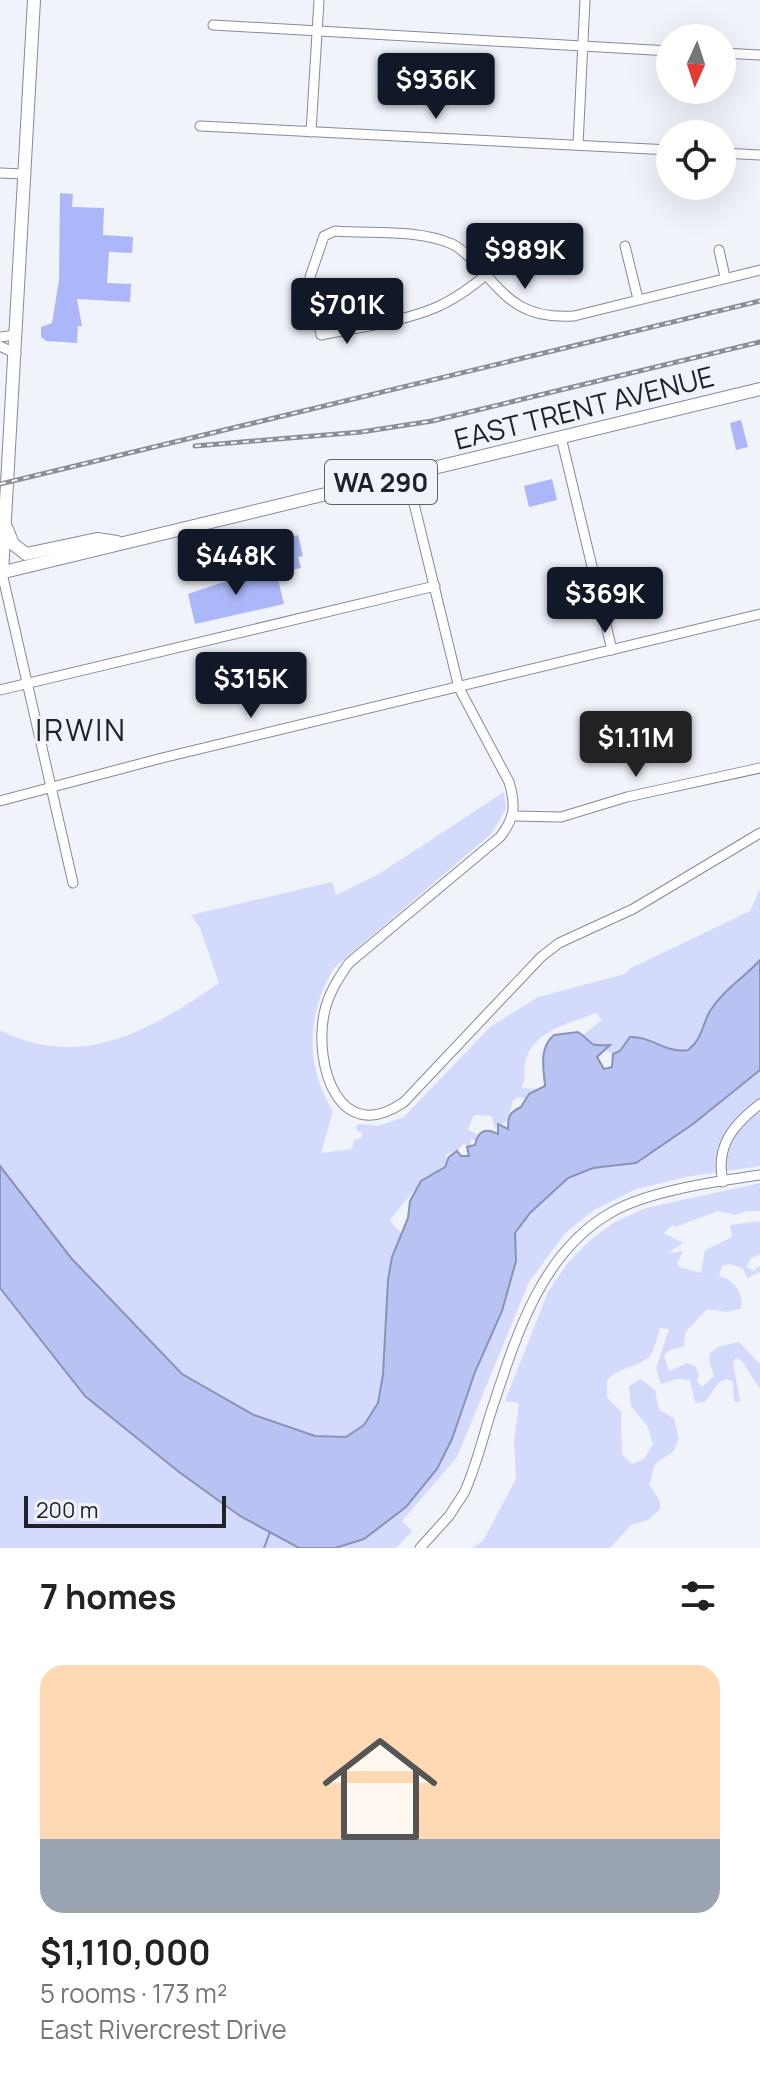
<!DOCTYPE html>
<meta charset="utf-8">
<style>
body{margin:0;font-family:Manrope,sans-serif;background:#f2f2f2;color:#222;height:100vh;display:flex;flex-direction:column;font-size:30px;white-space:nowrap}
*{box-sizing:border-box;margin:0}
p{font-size:26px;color:#767676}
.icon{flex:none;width:44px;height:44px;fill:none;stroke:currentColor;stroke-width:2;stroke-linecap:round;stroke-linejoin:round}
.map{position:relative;height:1548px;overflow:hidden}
.details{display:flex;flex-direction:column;background:#fff;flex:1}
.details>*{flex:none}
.needle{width:52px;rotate:183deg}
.tools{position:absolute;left:656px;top:24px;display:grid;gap:16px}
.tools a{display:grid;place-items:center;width:80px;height:80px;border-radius:50%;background:#fff;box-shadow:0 8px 32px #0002;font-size:40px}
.scale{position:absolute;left:24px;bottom:20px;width:202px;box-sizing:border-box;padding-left:8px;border:4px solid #202229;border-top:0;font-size:22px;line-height:28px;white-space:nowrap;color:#202229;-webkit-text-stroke:6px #f1f3fb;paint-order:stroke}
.price{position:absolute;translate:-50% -68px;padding:0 18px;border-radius:8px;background:#111827;color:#fff;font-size:26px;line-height:52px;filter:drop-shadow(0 2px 4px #0008)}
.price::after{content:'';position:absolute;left:50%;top:48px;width:24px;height:18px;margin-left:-12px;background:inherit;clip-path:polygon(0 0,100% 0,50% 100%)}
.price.on{background:#222;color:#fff}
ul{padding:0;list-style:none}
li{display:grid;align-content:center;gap:16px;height:424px;padding:0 40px}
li+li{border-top:2px solid #e0e0e0}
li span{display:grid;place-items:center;height:248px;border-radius:24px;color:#555}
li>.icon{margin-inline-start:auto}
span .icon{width:144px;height:144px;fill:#fffc;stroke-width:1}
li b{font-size:34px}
h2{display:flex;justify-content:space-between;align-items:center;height:96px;padding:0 40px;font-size:34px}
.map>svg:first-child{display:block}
.green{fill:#d3dafc}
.water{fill:#b8c2f3;stroke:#8a92b6;stroke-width:2}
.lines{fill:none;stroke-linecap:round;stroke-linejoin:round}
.stream{stroke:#8a92b6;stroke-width:2}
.building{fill:#abb7f8}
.minor-casing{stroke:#85899c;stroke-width:11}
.major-casing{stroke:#85899c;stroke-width:14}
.minor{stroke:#fff;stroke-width:9}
.major{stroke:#fff;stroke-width:12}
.rail-casing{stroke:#8c8e95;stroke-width:5}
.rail{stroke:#f1f3fb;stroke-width:2;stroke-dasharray:6;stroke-linecap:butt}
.labels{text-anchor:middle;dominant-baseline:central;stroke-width:6;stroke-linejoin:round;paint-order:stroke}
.shield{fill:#f1f3fb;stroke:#5f6168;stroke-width:2}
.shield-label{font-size:26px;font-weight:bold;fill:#202229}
.street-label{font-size:28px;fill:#202229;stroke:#f1f3fb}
.neighbourhood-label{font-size:30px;letter-spacing:2px;fill:#202229;stroke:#f1f3fb}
</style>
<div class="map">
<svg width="760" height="1548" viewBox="0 0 760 1548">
<rect width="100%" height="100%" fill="#f1f3fb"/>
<g class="green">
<path d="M504 792 506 809 491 834 335 967C307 1009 304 1067 333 1111L321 1153 352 1149 354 1140 362 1138V1133L356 1130 357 1124 378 1126 404 1117 490 1027 538 997 625 974 629 969 750 911 760 889V960C744 978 723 990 710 1011 702 1025 702 1040 688 1050 667 1054 651 1036 630 1037L620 1051 613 1054 605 1050 609 1048 604 1045C594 1049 587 1046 583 1035L602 1020 596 1013C571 1023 531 1031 525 1063 523 1074 527 1078 521 1088L536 1089 525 1099 518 1097 513 1101 507 1122 498 1125 499 1129 494 1126 492 1116 474 1115 468 1130 477 1134 476 1141 471 1138V1146L467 1147 464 1143 457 1151 446 1154 445 1156 449 1157C443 1170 438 1170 426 1177 423 1179 392 1217 390 1221L401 1233 388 1280 383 1375 378 1403 364 1425 346 1437 315 1436 254 1415 182 1374 72 1259 0 1166V1030C82 1072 152 1029 219 983L200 928 191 915 332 882 336 895 379 874Z"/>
<polygon points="760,1070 760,1166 686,1177 636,1189 594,1210 565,1233 529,1282 457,1457 402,1521 412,1531 396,1548 335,1548 364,1539 437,1469 452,1439 475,1372 502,1311 516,1262 515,1233 530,1213 568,1178 593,1168 617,1167 693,1124"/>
<path d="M760 1183V1211H748L734 1215 718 1211 675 1227 673 1225 664 1233 683 1243 668 1253 683 1251 677 1263 679 1267 701 1273 705 1250 732 1237 730 1225 760 1221V1254L750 1259 747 1267 753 1271 760 1266V1272L747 1278 743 1268 728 1264 722 1266 719 1276C733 1279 741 1291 742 1304L740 1309 726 1312 707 1309 685 1333 684 1346 668 1351 664 1356 669 1371 688 1363 695 1366 699 1374 697 1381 702 1387 714 1376 709 1361 710 1353 720 1346 739 1342 760 1364V1389L742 1361 736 1358 733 1363 740 1400 738 1403 734 1401 733 1382 727 1379 719 1382 705 1402 695 1403 690 1380 676 1379 661 1384 656 1368 669 1329 660 1328C657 1336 656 1346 651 1354 645 1366 622 1365 607 1380V1397L621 1412 622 1454 632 1464 644 1459 653 1444 648 1427 631 1406 629 1386 641 1379 655 1390 659 1410 674 1418 679 1439 673 1452 655 1464 649 1484 660 1502V1509L648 1520 631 1525 610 1548H472L483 1541 516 1479 514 1441 519 1403 505 1401 548 1292 566 1265 589 1241 613 1223 646 1208Z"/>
<polygon points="0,1288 85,1396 179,1472 240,1516 299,1548 0,1548"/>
</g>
<path class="water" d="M760 960V1070L693 1124 636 1163 593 1168 568 1178 530 1213 515 1233 516 1261 502 1311 475 1372 452 1439 437 1469 406 1507 364 1539 335 1548H299L240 1516 179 1472 85 1396 0 1288V1166L72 1259 182 1374 254 1415 315 1436 346 1437 364 1425 378 1403 383 1375 388 1280 392 1257 408 1218 410 1201 421 1181 445 1167 449 1157 457 1151 461 1156H469L467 1147 475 1145C478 1131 485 1127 498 1134V1124L508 1129C508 1116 509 1113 521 1107L529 1094 545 1086C544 1070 538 1048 554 1035L578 1032C596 1044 585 1046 610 1045L597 1057 604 1069 612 1067 613 1054 620 1051 630 1037C651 1036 667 1054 688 1050 702 1040 702 1025 710 1011 723 990 744 978 760 960Z"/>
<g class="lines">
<polyline class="stream" points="264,1548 270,1532"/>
</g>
<g class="building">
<polygon points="60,193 73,194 72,207 104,208 103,235 133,237 132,253 109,252 107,283 131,284 130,302 77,299 82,326 78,326 77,343 46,341 41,337 41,327 52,323 59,280"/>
<polygon points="741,420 748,447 736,450 730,423"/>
<polygon points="552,479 557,500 529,507 524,486"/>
<polygon points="298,535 303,556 298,557 301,568 283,572 276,541"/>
<polygon points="276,571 284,604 195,624 188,594 239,577"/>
</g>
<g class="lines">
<defs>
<g id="minor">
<polyline points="213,25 670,51"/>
<polyline points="722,53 760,55"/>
<polyline points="200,126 670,150"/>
<polyline points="311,132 319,0"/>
<polyline points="578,145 585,0"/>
<polyline points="722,153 760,155"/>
<polyline points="0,173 25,174"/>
<path d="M527 239C499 263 471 292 437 307 402 322 359 327 321 335L310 277 324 236 335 231C372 234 417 229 452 244 463 249 471 259 480 268 509 302 526 319 574 316L760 270"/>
<polyline points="625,246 638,299"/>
<polyline points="719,250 725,277"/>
<polyline points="0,337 16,335"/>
<polyline points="0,346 16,354"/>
<polyline points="561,437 612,650"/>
<path d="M407 475 459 688 509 782C516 805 515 818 500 837L349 963C338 979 328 994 324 1014 314 1066 339 1147 404 1102L541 957 559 943 633 909 760 833"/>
<polyline points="2,573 73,883"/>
<polyline points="0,690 435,586"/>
<polyline points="0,801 162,758 760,614"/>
<polyline points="514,816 561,817 627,797 760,768"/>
<path d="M723 1182C715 1146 733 1125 760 1104"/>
<path d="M420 1548 449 1516 464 1493C478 1463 484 1431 495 1400 518 1330 544 1250 612 1212 648 1191 718 1181 760 1175"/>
</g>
<g id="major">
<polyline points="7,529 13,544 26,554 97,539 117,542"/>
<polyline points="0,573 760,389"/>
<polyline points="2,573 34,0"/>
</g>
</defs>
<use href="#minor" class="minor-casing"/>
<use href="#major" class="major-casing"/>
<use href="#minor" class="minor"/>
<use href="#major" class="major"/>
<defs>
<g id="rail">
<polyline points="195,446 361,432 432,421 760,342"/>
<polyline points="0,484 760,301"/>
</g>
</defs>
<use href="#rail" class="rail-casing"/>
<use href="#rail" class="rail"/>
</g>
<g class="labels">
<rect class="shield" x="325" y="460" width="112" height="44" rx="6"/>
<g class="shield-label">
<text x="381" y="482">WA 290</text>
</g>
<g class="street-label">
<text transform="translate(584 407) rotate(-14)">EAST TRENT AVENUE</text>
</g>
<g class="neighbourhood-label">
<text x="81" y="729">IRWIN</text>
</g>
</g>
</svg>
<div class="tools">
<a><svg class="needle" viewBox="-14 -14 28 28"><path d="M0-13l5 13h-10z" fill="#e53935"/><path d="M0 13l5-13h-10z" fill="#767676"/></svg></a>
<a><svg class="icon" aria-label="locate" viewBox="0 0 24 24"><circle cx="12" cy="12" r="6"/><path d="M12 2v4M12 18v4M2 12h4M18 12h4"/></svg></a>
</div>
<div class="scale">200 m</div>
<b class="price" style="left:436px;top:121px">$936K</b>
<b class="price" style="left:525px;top:291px">$989K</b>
<b class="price" style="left:347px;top:346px">$701K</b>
<b class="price" style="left:236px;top:597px">$448K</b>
<b class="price" style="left:605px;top:635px">$369K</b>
<b class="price" style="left:251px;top:720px">$315K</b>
<b class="price on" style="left:636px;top:779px">$1.11M</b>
</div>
<section class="details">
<h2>7 homes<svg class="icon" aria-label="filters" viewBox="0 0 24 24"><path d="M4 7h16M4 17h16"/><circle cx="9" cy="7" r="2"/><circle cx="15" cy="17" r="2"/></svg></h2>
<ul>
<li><span style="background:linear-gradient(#ffd9b3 70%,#9aa5b1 0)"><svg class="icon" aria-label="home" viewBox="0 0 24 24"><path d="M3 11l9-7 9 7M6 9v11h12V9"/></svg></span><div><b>$1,110,000</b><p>5 rooms · 173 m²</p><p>East Rivercrest Drive</p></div></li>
</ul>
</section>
